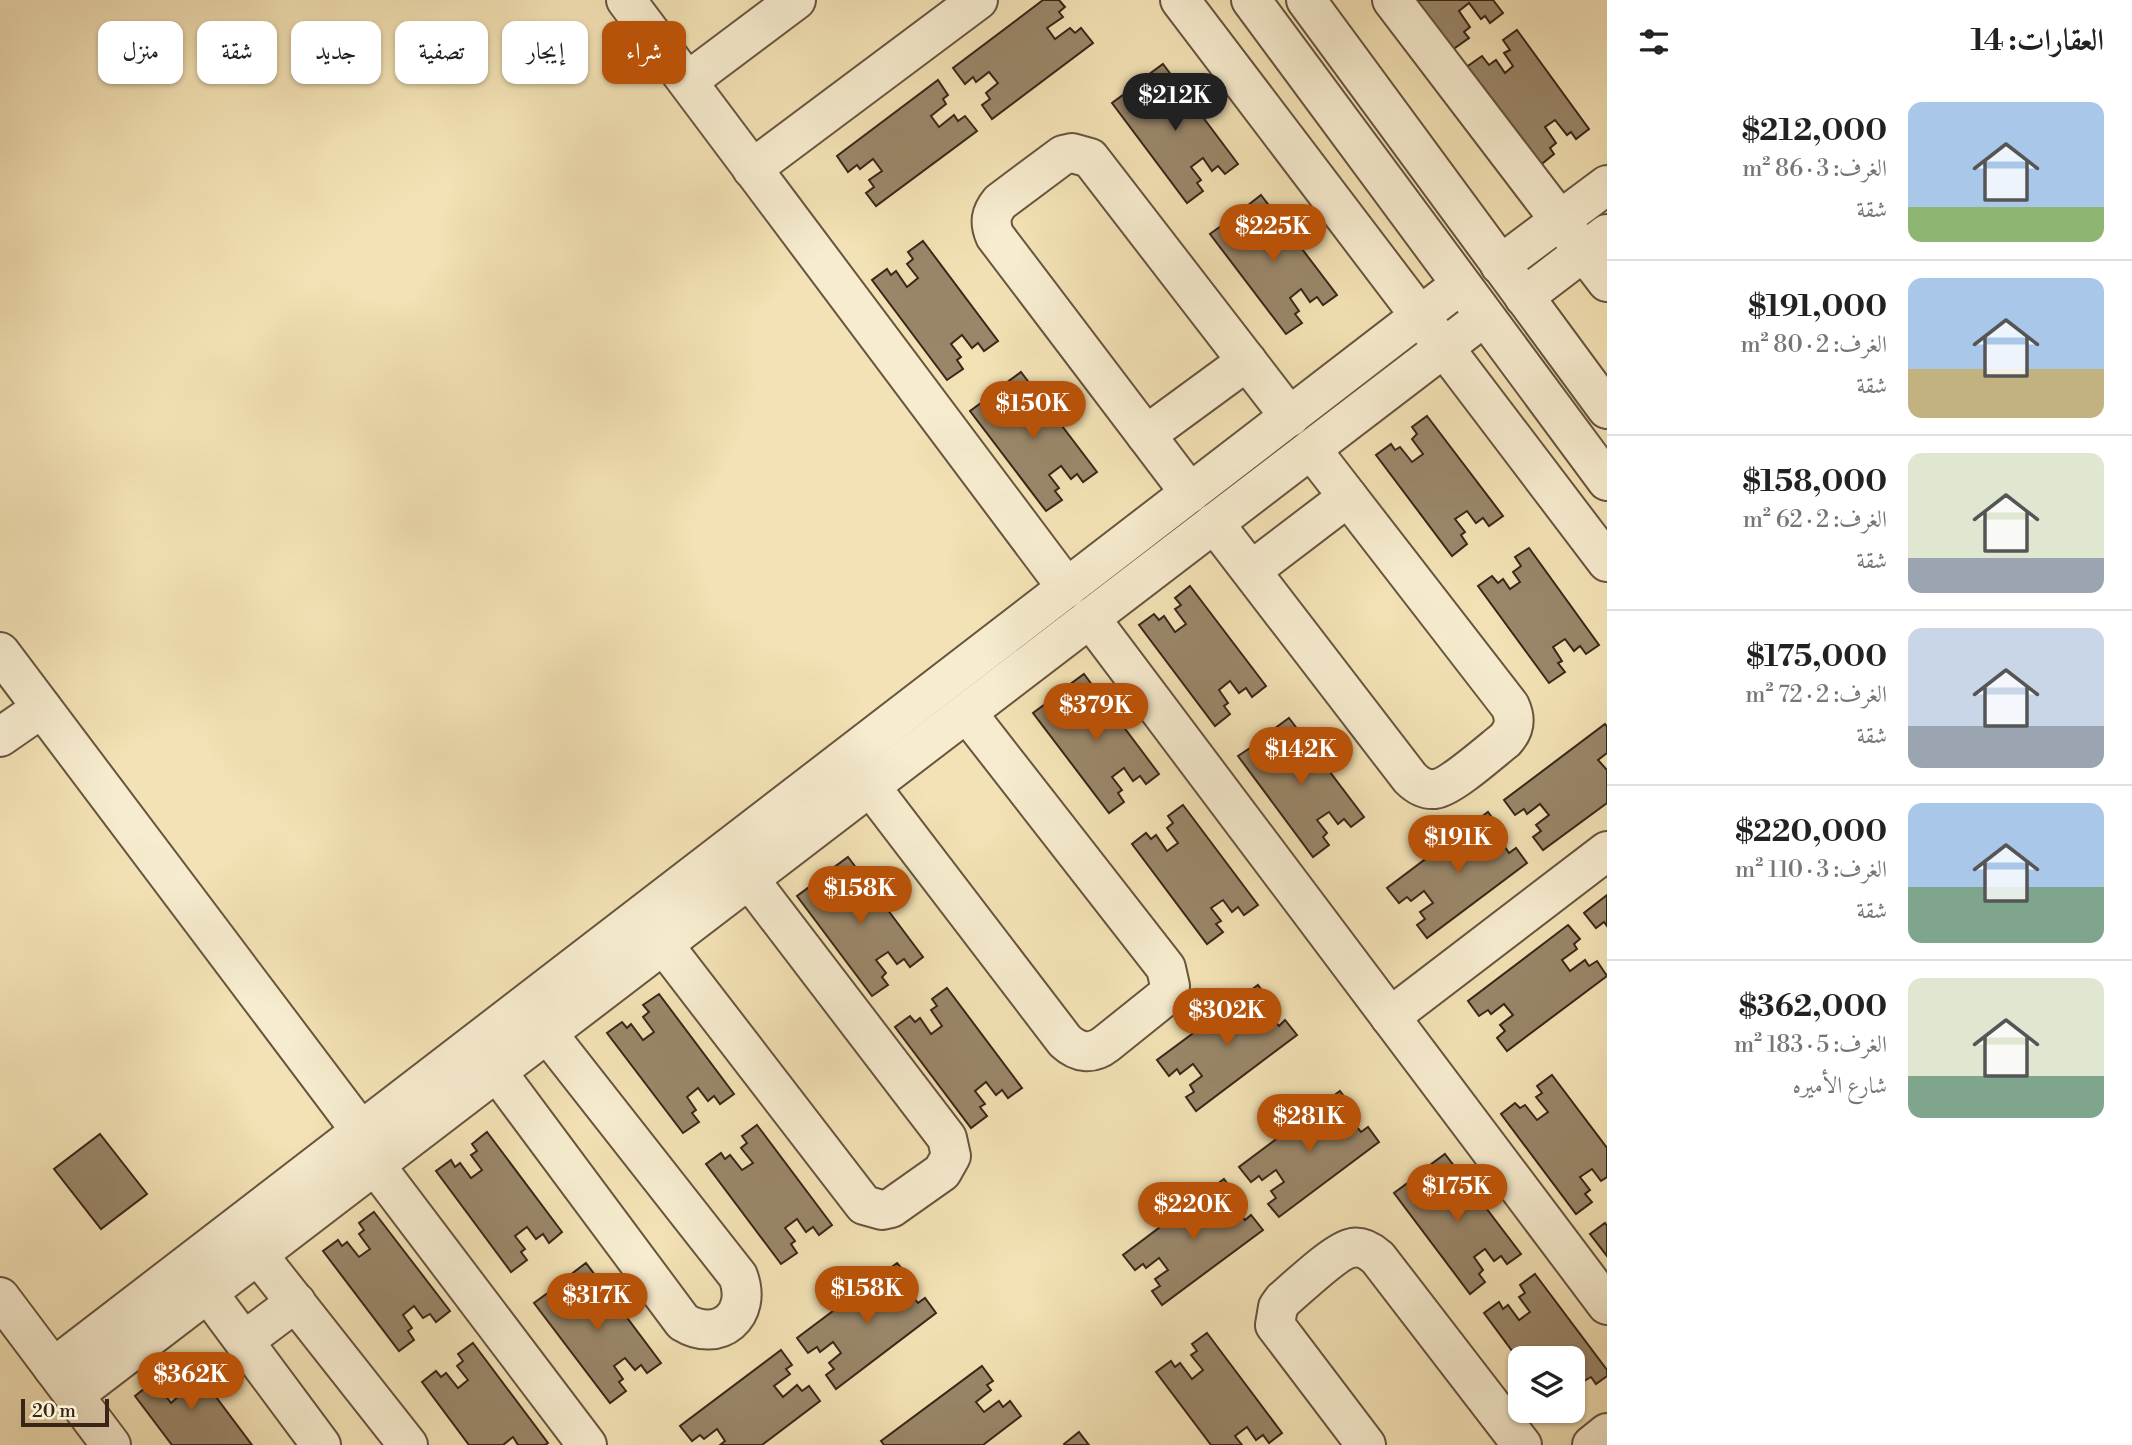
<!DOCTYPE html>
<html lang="ar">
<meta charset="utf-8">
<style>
body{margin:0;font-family:"Libre Bodoni",Amiri,serif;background:#f6f6f6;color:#222;direction:rtl;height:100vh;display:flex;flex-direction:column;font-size:26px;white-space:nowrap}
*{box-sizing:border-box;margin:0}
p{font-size:23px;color:#767676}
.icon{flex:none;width:38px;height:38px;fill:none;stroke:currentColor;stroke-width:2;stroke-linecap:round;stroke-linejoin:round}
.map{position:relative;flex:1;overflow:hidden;direction:ltr}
.panel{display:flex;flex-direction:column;background:#fff;width:525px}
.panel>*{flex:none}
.banner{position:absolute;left:21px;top:21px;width:665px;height:63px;direction:rtl;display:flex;gap:14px}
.tools{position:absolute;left:1508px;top:1346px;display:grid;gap:14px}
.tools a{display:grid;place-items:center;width:77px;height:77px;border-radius:14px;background:#fff;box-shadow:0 2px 5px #0004;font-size:35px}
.scale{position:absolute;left:21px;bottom:18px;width:88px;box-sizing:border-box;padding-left:7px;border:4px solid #392518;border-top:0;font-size:19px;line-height:24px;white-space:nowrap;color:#392518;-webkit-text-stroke:5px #f7eccf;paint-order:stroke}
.price{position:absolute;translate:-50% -60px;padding:0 16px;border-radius:24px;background:#b45309;color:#fff;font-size:23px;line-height:46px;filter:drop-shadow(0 2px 4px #0008)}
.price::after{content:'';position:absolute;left:50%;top:42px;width:21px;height:16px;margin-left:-10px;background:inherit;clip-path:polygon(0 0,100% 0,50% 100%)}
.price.selected{background:#222;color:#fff}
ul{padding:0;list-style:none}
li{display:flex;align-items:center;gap:21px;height:175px;padding:0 28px}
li+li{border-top:2px solid #e0e0e0}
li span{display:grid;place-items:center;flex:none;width:196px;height:140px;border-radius:14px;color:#555}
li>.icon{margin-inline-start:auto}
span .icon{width:84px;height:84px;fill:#fffc;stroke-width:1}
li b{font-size:30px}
h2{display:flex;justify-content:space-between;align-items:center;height:84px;padding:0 28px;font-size:30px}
.tag{padding:0 24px;border-radius:14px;background:#fff;box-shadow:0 2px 5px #0004;font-size:24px;line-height:63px}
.tag.selected{background:#b45309;color:#fff}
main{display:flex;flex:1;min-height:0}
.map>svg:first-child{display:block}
.building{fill:#9a876a;stroke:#392518;stroke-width:2}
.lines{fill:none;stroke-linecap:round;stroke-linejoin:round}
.minor-casing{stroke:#68543f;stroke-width:42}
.minor{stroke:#f7eccf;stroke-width:38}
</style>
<main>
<section class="panel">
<h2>العقارات: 14<svg class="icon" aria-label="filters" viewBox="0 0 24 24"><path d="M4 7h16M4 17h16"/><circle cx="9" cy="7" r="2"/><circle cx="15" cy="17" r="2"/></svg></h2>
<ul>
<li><span style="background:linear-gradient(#a9c7e8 75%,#8fb573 0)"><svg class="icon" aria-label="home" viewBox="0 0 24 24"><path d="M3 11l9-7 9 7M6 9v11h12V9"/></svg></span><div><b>$212,000</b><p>الغرف: 3 · 86 m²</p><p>شقة</p></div></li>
<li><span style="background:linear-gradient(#a9c7e8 65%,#c2b280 0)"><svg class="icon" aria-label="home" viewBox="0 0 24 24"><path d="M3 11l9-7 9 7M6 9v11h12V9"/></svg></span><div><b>$191,000</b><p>الغرف: 2 · 80 m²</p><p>شقة</p></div></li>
<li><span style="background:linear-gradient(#dfe7d0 75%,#9aa5b1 0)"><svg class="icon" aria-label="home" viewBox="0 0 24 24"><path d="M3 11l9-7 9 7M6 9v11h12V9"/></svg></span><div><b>$158,000</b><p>الغرف: 2 · 62 m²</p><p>شقة</p></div></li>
<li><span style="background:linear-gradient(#c9d6e8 70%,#9aa5b1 0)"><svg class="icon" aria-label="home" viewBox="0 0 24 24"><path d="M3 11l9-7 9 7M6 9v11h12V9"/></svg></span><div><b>$175,000</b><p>الغرف: 2 · 72 m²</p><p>شقة</p></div></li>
<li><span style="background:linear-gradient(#a9c7e8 60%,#7fa58c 0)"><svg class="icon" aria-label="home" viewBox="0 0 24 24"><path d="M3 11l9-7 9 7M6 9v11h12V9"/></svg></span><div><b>$220,000</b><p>الغرف: 3 · 110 m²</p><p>شقة</p></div></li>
<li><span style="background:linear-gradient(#dfe7d0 70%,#7fa58c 0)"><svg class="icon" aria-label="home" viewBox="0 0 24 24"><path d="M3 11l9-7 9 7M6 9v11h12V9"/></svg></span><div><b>$362,000</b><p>الغرف: 5 · 183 m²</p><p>شارع الأميره</p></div></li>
</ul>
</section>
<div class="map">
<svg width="1607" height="1445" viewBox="0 0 1607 1445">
<rect width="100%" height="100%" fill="#f3e2b5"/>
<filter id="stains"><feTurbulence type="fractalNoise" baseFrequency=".00286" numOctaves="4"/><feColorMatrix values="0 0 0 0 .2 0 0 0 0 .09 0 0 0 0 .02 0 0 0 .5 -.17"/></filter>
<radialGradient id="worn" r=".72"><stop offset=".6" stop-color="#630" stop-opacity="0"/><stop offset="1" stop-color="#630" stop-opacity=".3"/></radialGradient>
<g class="building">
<polygon points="1043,0 1059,0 1065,7 1059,12 1063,17 1047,28 1055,39 1070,28 1075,33 1081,28 1093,43 992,119 982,105 990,99 986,93 998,83 989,72 976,82 973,77 965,84 953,68"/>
<polygon points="1415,0 1493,0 1503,13 1490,23 1485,16 1481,19 1469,3 1459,11 1470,27 1464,32 1469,38 1452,50"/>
<polygon points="1517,30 1589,129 1576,139 1571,132 1567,135 1555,120 1545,127 1556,143 1550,148 1554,154 1538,167 1465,68 1482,56 1489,65 1496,60 1505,73 1513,66 1504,53 1510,50 1503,40"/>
<polygon points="1163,64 1238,164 1225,174 1218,166 1212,171 1203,158 1191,167 1201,180 1197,183 1203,191 1187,203 1112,103 1127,92 1131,98 1136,94 1148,110 1159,101 1147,86 1153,82 1148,75"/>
<polygon points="938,80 948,95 943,99 946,104 931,116 939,127 954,115 958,121 965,116 977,131 876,206 866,193 874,187 869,180 882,171 873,159 860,169 857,165 848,172 837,156"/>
<polygon points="1261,195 1337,295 1323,305 1317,297 1310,302 1301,289 1290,298 1299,311 1295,314 1302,323 1286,334 1210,234 1225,223 1230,229 1235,225 1246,240 1257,232 1246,217 1252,213 1247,206"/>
<polygon points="923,241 998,341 984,351 978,343 972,348 962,335 951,344 961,357 957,360 963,369 947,380 872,280 887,269 891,275 896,271 907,287 918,278 907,264 913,259 908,252"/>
<polygon points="1021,372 1097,472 1083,482 1077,474 1071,479 1061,466 1049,475 1059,488 1055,491 1062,500 1046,511 970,411 985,400 990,406 994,402 1006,417 1017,410 1006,394 1012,390 1006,383"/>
<polygon points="1427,416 1503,516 1489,526 1483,518 1476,523 1467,511 1455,519 1465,532 1461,535 1467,544 1452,556 1376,455 1391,444 1395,450 1400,447 1412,462 1423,454 1412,439 1417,434 1412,427"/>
<polygon points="1529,548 1599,645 1586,654 1580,646 1574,651 1565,639 1553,647 1562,661 1558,663 1565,672 1549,683 1478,586 1492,576 1498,583 1503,579 1510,589 1520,582 1513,572 1521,566 1515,557"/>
<polygon points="1190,586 1266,686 1252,697 1246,688 1239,693 1230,681 1219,690 1228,703 1224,706 1230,714 1215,726 1139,625 1154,614 1159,620 1164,616 1175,632 1186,624 1175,609 1181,605 1175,598"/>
<polygon points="1084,674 1159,774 1146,784 1140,776 1133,781 1124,768 1112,777 1122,790 1118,793 1124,802 1109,813 1033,713 1048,702 1052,708 1057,704 1069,719 1079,712 1068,696 1074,692 1069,685"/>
<polygon points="1289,718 1364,817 1351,827 1344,819 1338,824 1329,812 1317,820 1327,833 1323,837 1329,845 1313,857 1238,756 1253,746 1257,751 1262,748 1274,763 1285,755 1273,740 1279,735 1274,729"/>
<polygon points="1605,724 1607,727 1607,753 1598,760 1607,770 1607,803 1543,850 1533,837 1541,831 1536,825 1549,815 1540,804 1527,814 1524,809 1515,815 1504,800"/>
<polygon points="1183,805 1258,905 1244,915 1238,907 1232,912 1223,900 1211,908 1221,921 1216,924 1223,932 1207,944 1132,844 1146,833 1151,839 1156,835 1167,851 1178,843 1167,828 1173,823 1168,816"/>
<polygon points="1488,812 1499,827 1493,831 1497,836 1482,848 1489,858 1505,847 1509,853 1516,848 1527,863 1427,938 1417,925 1425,919 1420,912 1433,903 1424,891 1411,901 1407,897 1399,903 1387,888"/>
<polygon points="848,857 923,957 910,967 904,959 897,964 888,952 876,960 886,973 882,977 888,985 872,996 797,896 812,885 816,891 821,887 833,903 843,894 832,880 838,875 833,868"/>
<polygon points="1607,895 1607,926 1604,922 1596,928 1584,913"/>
<polygon points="1568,925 1580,939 1574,944 1577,949 1562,960 1570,971 1585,960 1589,966 1597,961 1607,976 1507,1051 1497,1038 1505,1031 1500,1025 1513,1015 1504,1004 1491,1014 1488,1010 1479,1016 1468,1001"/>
<polygon points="1258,985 1269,1000 1263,1004 1266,1009 1251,1021 1259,1031 1274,1020 1279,1026 1285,1020 1297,1035 1196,1111 1186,1097 1194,1092 1190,1085 1202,1076 1193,1064 1180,1074 1177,1069 1169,1076 1157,1060"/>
<polygon points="947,988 1022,1088 1008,1098 1002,1090 996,1095 986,1082 975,1091 985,1104 980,1107 987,1116 971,1128 895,1027 910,1016 915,1022 920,1018 931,1034 942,1026 931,1010 937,1006 932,999"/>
<polygon points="659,994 734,1094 720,1104 714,1096 708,1101 698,1088 687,1097 696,1110 692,1113 699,1122 683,1133 607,1033 622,1022 627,1028 631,1024 643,1040 654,1032 643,1017 649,1012 643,1005"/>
<polygon points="1552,1075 1607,1148 1607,1177 1601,1181 1592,1169 1580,1177 1590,1190 1585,1194 1592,1202 1576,1214 1501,1114 1515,1103 1520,1108 1525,1105 1537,1120 1548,1112 1536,1097 1542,1093 1537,1086"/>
<polygon points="1340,1091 1351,1106 1345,1110 1349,1115 1333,1127 1341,1138 1356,1126 1361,1132 1368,1127 1379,1142 1279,1217 1268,1204 1276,1198 1271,1191 1284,1182 1276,1170 1262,1180 1259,1176 1251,1182 1239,1167"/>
<polygon points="757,1125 832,1225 819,1235 813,1227 806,1232 797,1219 785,1228 795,1241 791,1244 797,1253 781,1264 706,1164 721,1153 725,1159 730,1155 742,1170 753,1163 741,1148 747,1143 742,1136"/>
<polygon points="487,1132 562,1232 549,1243 543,1234 536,1239 527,1227 515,1236 525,1249 521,1252 527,1260 511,1272 436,1171 451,1160 455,1167 460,1163 471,1178 482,1170 471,1155 477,1151 472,1144"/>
<polygon points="100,1134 147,1194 101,1229 54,1169"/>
<polygon points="1445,1154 1521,1254 1507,1264 1501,1256 1494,1261 1485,1249 1474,1257 1483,1270 1479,1274 1485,1282 1470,1294 1394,1193 1409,1182 1413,1188 1419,1184 1430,1200 1441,1192 1430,1177 1435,1172 1430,1165"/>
<polygon points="1224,1179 1235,1194 1229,1198 1232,1203 1217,1215 1225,1225 1240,1214 1245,1220 1251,1215 1263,1230 1162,1305 1152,1291 1160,1286 1155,1279 1168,1270 1159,1258 1146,1268 1143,1264 1135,1270 1123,1255"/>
<polygon points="374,1212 450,1311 436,1322 430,1314 423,1318 414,1306 403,1315 412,1328 408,1331 414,1340 399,1351 323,1251 338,1240 342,1246 347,1242 359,1257 370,1249 359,1234 364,1230 359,1223"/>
<polygon points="1605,1223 1607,1226 1607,1256 1590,1234"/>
<polygon points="586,1263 661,1363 647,1373 641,1365 635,1370 625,1358 614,1366 623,1379 619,1382 626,1391 610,1403 534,1303 549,1292 554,1297 559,1294 570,1309 581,1301 570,1286 576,1281 570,1275"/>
<polygon points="897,1263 909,1277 902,1282 906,1286 891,1298 899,1309 914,1298 918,1303 925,1298 936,1313 836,1389 826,1375 834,1369 829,1363 841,1353 833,1342 820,1352 817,1347 808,1353 797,1338"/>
<polygon points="1535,1274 1607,1370 1607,1376 1596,1384 1591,1377 1584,1381 1573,1370 1573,1358 1521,1358 1521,1363 1484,1313 1499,1302 1503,1309 1508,1305 1519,1320 1530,1312 1519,1297 1525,1293 1520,1285"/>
<polygon points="1207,1333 1282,1433 1269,1443 1263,1435 1256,1440 1247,1427 1235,1436 1242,1445 1211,1445 1156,1372 1171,1361 1175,1367 1180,1363 1192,1379 1203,1370 1191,1355 1197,1351 1192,1344"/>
<polygon points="473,1343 548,1443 545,1445 518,1445 513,1437 503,1445 469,1445 422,1382 436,1371 441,1377 446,1373 458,1388 468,1380 457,1366 463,1361 458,1354"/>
<polygon points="781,1350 792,1365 786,1369 790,1374 774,1386 783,1397 797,1385 802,1391 809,1386 820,1401 762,1445 720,1445 725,1441 717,1429 704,1439 700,1435 692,1441 680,1426"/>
<polygon points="186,1357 252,1445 172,1445 135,1396 149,1385 154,1391 159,1387 171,1403 181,1394 170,1379 176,1375 171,1368"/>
<polygon points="982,1366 993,1381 987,1385 991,1390 976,1402 984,1412 999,1401 1003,1407 1010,1401 1021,1416 983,1445 884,1445 881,1441"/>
<polygon points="1079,1432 1089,1445 1065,1445 1064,1444"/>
</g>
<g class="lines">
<defs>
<g id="minor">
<polyline points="626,0 1067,588"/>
<polyline points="1180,0 1607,562"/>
<polyline points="1251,0 1607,481"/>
<polyline points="1306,0 1607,409"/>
<polyline points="1392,0 1607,282"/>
<polyline points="688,81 796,0"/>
<polyline points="752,169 978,0"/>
<polyline points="1500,265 1607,185"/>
<polyline points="1524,297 1607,234"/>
<polyline points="1146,435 1247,361"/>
<path d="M1190 493 995 236C989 222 991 213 1000 202L1063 155 1072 153 1090 158 1290 417"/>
<path d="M1214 523 1410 778C1417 785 1424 790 1435 789 1451 787 1491 751 1505 740 1515 729 1516 719 1510 706L1311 449"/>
<polyline points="1252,570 1348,497"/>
<polyline points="1090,618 1607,1305"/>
<polyline points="0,652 361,1131"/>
<polyline points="0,737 42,708"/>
<path d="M870 786 1065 1041C1078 1053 1092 1055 1106 1044L1167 995 1170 986 1166 968 967 713"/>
<polyline points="663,944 864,1205 882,1210 891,1208 942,1172 951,1156 947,1138 749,879"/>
<polyline points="1390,1017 1607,851"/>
<path d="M497 1072 683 1322C719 1344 753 1315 738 1276L547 1033"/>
<polyline points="375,1165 587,1445"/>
<polyline points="258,1255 408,1445"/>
<polyline points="208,1293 321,1445"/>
<polyline points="0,1297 111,1445"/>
<polyline points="244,1341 296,1302"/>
<polyline points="53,1368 1460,285"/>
<polyline points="74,1395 1484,317"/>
<path d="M1366 1445 1275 1325 1278 1307 1283 1300C1297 1288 1337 1250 1352 1248 1362 1246 1370 1251 1378 1258L1522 1445"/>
<polyline points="1592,1445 1607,1433"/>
</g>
</defs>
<use href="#minor" class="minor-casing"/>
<use href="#minor" class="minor"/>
</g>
<rect width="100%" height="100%" filter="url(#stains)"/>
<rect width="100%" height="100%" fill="url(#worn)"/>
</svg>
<div class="tools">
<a><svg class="icon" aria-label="layers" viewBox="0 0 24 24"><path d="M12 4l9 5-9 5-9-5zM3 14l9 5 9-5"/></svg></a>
</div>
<div class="scale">20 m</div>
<b class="price selected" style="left:1175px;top:133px">$212K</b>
<b class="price" style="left:1273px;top:264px">$225K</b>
<b class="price" style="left:1033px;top:441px">$150K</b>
<b class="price" style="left:1096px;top:743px">$379K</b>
<b class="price" style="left:1301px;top:787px">$142K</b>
<b class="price" style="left:1458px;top:875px">$191K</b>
<b class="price" style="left:860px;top:926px">$158K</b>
<b class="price" style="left:1227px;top:1048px">$302K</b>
<b class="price" style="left:1309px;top:1154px">$281K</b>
<b class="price" style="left:1457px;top:1224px">$175K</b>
<b class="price" style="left:1193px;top:1242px">$220K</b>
<b class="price" style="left:867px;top:1326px">$158K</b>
<b class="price" style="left:597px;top:1333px">$317K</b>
<b class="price" style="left:191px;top:1412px">$362K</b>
<div class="banner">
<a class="tag selected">شراء</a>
<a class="tag">إيجار</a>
<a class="tag">تصفية</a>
<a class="tag">جديد</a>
<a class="tag">شقة</a>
<a class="tag">منزل</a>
</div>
</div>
</main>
